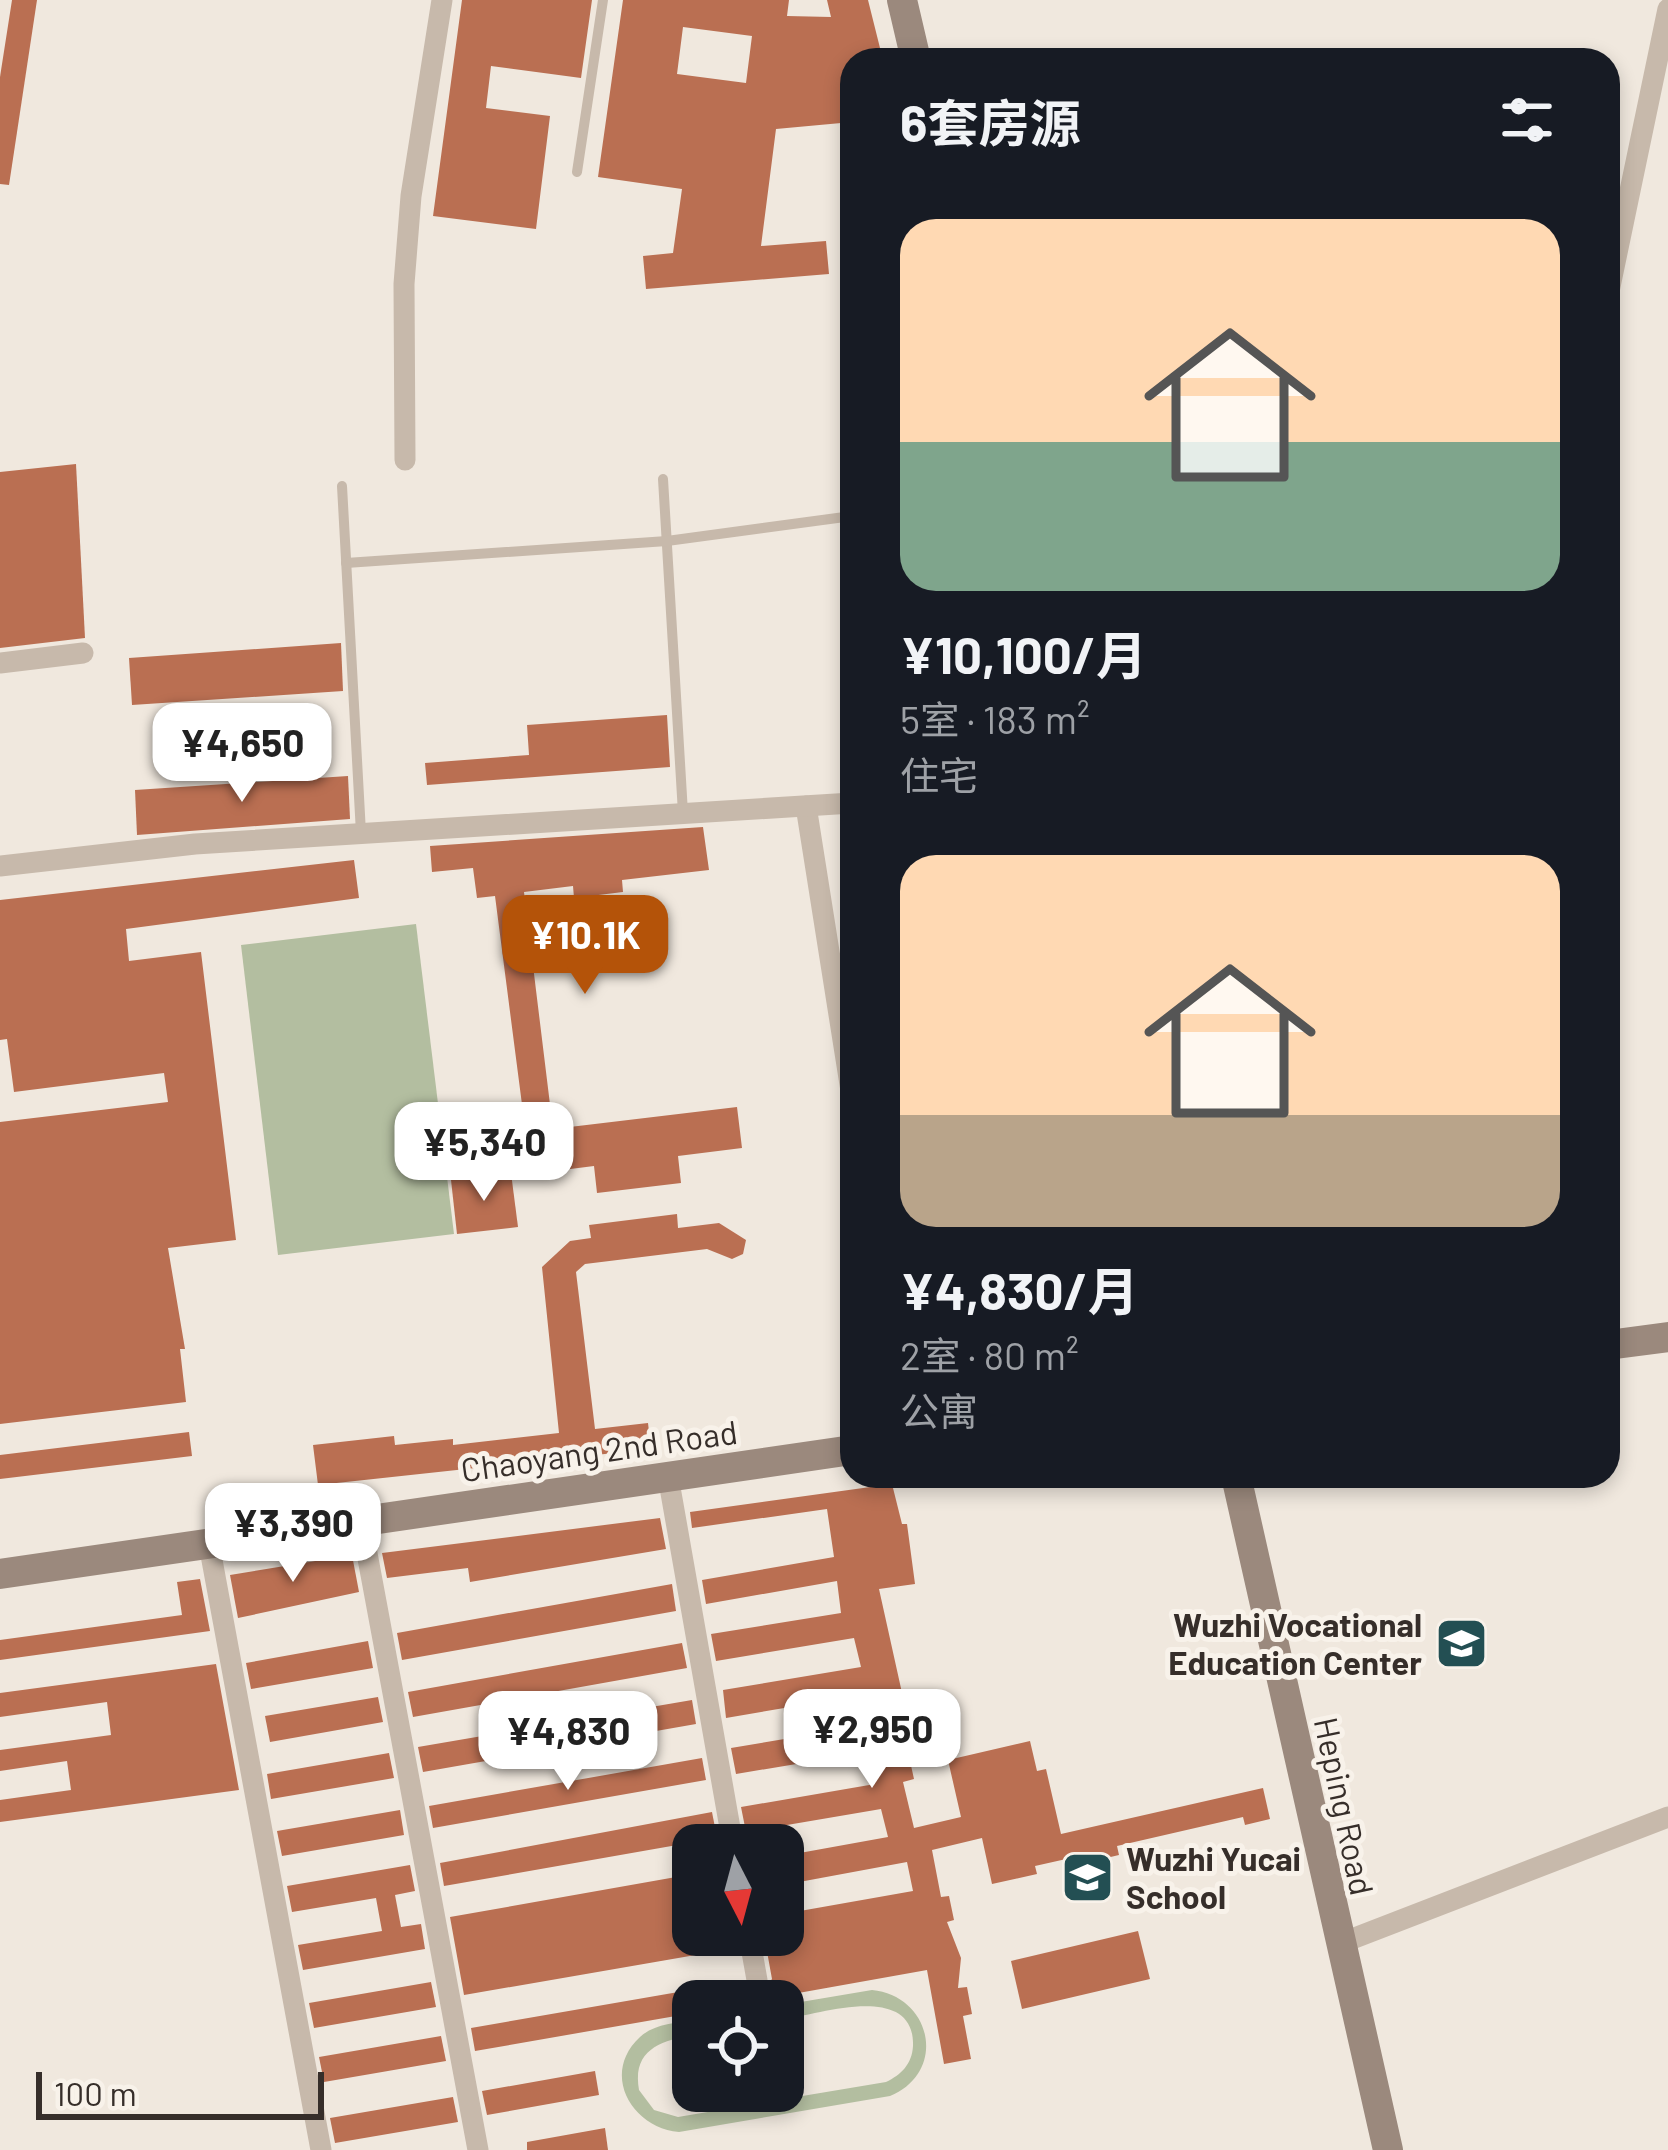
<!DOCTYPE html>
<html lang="zh">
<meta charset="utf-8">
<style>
body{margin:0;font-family:Barlow,"Noto Sans SC",sans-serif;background:#20242c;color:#f1f3f6;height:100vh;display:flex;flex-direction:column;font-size:45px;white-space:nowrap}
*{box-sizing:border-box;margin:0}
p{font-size:39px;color:#9ea1a6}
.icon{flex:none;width:66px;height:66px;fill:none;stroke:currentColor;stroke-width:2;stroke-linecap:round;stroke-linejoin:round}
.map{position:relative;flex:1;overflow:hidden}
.drawer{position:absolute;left:840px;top:48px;width:780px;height:1440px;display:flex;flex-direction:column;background:#171b24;border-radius:36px;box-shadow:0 6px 18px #0003}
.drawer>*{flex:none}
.needle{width:78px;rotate:174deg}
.fabs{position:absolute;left:672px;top:1824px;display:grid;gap:24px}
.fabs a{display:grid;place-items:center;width:132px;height:132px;border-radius:24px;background:#171b24;box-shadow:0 6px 18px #0003;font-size:60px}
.scale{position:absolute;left:36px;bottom:30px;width:288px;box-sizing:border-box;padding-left:12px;border:6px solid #362e2a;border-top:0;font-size:33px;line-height:42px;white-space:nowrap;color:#362e2a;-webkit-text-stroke:9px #f8f2ea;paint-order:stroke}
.price{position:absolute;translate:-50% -102px;padding:0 27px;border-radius:24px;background:#fff;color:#222;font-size:39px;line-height:78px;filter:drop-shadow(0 3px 6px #0008)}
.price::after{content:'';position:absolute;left:50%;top:72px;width:36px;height:27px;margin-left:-18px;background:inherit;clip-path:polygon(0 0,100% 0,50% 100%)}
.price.selected{background:#b45309;color:#fff}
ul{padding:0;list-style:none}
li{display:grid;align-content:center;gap:24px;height:636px;padding:0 60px}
li span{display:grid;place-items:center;height:372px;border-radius:36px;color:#555}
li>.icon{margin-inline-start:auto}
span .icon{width:216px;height:216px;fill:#fffc;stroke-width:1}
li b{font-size:51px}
h2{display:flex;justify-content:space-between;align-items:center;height:144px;padding:0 60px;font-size:51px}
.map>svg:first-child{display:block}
.green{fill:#b3bea0}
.building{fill:#ba6f52;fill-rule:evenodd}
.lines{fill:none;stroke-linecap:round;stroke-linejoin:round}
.lane{stroke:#c7b9ab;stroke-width:10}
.street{stroke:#c7b9ab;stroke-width:21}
.secondary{stroke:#9b897d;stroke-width:30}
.labels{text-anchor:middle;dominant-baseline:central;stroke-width:10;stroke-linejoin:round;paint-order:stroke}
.street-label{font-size:33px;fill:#362e2a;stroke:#f8f2ea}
.poi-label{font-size:33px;font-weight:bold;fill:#362e2a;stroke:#f8f2ea;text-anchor:end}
</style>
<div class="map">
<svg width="1668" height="2150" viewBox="0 0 1668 2150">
<rect width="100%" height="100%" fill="#f0e8de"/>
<g class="green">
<polygon points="416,924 454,1234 278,1255 241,945"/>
<path d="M872 1990C932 1996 948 2072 890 2096L679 2132C632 2128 600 2074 640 2037 654 2024 675 2023 693 2020V2035C660 2041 632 2050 639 2090L654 2110 678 2117 886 2082C901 2075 912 2064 913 2046 915 1981 818 2014 783 2020V2005Z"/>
</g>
<g class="building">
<polygon points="12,0 37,0 9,185 0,184 0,77"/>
<polygon points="462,0 592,0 581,78 491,66 486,108 550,116 536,229 433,216"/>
<path d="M623 0H789L787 16 831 17 827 0H868L883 60H852V122L776 129 761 246 826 241 829 274 646 289 643 256 673 253 682 189 598 177ZM683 27 752 36 746 83 677 74Z"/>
<polygon points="76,464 85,638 0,648 0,472"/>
<polygon points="341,643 343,691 132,705 129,658"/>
<polygon points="667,715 670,767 427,785 425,763 529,755 527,725"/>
<polygon points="348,776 350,819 137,835 135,790"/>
<polygon points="703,827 709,870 622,880 623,892 574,898 573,886 524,892 553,1129 737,1107 742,1148 678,1156 681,1183 597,1193 594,1166 531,1174 495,896 477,898 473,868 432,872 430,846"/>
<polygon points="354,860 359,898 126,929 129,961 201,952 236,1240 168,1248 185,1349 180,1349 186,1402 0,1424 0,1122 168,1102 164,1073 14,1092 7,1039 0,1040 0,900"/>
<polygon points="511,1173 518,1227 457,1234 451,1180"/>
<polygon points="677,1214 678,1228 719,1223 746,1240 743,1254 732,1259 707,1249 585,1264 576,1272 595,1429 648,1423 651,1449 318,1485 313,1445 394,1436 395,1445 453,1439 453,1445 559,1433 542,1267 570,1241 591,1238 589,1225"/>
<polygon points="189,1432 192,1456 0,1479 0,1455"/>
<polygon points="892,1484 902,1524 907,1524 915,1584 879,1589 910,1729 941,1722 948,1752 910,1761 914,1779 903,1782 914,1828 961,1817 948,1760 1030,1741 1037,1771 1046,1769 1061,1834 1263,1788 1270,1819 1245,1825 1243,1817 1117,1846 1119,1855 1085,1863 1084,1855 1035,1866 1037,1874 992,1884 982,1838 932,1850 941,1897 949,1896 954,1920 947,1922 961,1958 958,1988 967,1987 972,2014 963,2016 971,2059 944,2064 927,1970 753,2001 693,2001 693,2013 475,2051 471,2028 742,1981 746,1990 761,1994 772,1979 764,1935 783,1935 783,1914 913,1891 907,1862 783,1885 783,1856 888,1837 881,1809 746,1832 741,1807 875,1784 868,1752 736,1774 731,1748 874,1724 867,1694 726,1718 723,1690 861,1667 854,1638 716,1661 711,1634 841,1613 837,1581 706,1604 702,1580 834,1557 827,1509 692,1528 690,1512"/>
<polygon points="660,1518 666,1549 470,1582 468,1568 387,1578 382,1553"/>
<polygon points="352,1555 359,1592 238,1618 230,1575"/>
<polygon points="200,1579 210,1631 0,1660 0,1640 182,1615 177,1582"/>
<polygon points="672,1584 676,1611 402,1660 397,1633"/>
<polygon points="368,1641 373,1668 251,1689 246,1663"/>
<polygon points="682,1643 687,1668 413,1717 408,1692"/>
<polygon points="216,1664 239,1790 0,1822 0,1800 71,1790 67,1761 0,1771 0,1750 111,1735 107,1702 0,1717 0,1693"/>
<polygon points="378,1697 383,1722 270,1742 265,1716"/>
<polygon points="692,1700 696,1724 423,1772 418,1747"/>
<polygon points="389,1753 394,1778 271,1799 267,1774"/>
<polygon points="702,1758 706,1780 433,1828 429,1806"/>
<polygon points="400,1810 404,1835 282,1856 277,1831"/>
<polygon points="712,1812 717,1838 444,1886 440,1863"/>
<polygon points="410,1865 415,1891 395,1895 401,1927 421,1924 425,1949 303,1970 298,1945 382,1931 376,1898 292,1912 287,1886"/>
<polygon points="693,1874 693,1935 734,1935 736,1948 464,1995 450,1917"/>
<polygon points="1138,1931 1150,1979 1022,2009 1011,1961"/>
<polygon points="431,1982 436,2007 314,2028 309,2003"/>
<polygon points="441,2036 446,2061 324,2082 319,2057"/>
<polygon points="595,2071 599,2095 487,2115 482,2091"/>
<polygon points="453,2097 458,2122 335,2143 330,2118"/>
<polygon points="605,2128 608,2150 527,2150 527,2142"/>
</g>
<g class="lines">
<g class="lane">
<polyline points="577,172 603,0"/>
<polyline points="663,479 683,813"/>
<polyline points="342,486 361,833"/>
<polyline points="346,563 667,541 852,516"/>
</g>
<g class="street">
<polyline points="1608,296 1668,9"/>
<polyline points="405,460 404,284 411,196 442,0"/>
<polyline points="0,663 83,653"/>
<polyline points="806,806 852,1097"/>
<polyline points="0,866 195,844 852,803"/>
<polyline points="668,1476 733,1845"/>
<polyline points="361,1521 478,2150"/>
<polyline points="209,1544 321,2150"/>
<polyline points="749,1935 757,1980"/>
<polyline points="1339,1944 1668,1817"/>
</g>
<g class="secondary">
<polyline points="902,0 916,60"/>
<polyline points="1608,1345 1668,1337"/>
<polyline points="1236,1476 1388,2150"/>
<polyline points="0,1574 852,1450"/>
</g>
</g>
<defs>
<symbol id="school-square" viewBox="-11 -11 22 22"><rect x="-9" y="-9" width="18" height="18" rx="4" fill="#234f53" stroke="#f8f2ea"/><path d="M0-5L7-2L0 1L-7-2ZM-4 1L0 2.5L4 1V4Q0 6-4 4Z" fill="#fff"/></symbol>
</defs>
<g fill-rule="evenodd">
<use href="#school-square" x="1432" y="1614" width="59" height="59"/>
<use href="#school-square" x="1058" y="1848" width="59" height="59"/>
</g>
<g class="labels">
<g class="street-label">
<text transform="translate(599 1450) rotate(-8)">Chaoyang 2nd Road</text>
<text transform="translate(1345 1806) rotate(78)">Heping Road</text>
</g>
<g class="poi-label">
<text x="1422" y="1624">Wuzhi Vocational<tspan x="1422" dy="38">Education Center</tspan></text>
<text x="1126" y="1858" text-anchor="start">Wuzhi Yucai<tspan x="1126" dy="38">School</tspan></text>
</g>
</g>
</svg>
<div class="fabs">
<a><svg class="needle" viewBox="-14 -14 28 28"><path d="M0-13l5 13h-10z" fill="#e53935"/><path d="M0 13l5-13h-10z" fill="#9ea1a6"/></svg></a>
<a><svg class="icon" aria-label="locate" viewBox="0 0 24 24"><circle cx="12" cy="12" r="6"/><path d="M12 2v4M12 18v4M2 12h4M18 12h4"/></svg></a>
</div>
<div class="scale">100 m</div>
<b class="price" style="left:242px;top:805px">¥4,650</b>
<b class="price selected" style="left:585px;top:997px">¥10.1K</b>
<b class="price" style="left:484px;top:1204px">¥5,340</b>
<b class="price" style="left:293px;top:1585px">¥3,390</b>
<b class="price" style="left:872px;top:1791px">¥2,950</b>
<b class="price" style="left:568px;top:1793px">¥4,830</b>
<section class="drawer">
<h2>6套房源<svg class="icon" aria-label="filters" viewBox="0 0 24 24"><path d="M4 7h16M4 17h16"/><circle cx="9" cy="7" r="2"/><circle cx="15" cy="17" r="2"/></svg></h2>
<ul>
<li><span style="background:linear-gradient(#ffd9b3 60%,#7fa58c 0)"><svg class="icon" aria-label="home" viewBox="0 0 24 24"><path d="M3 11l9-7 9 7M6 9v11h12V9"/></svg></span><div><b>¥10,100/月</b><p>5室 · 183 m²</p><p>住宅</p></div></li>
<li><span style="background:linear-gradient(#ffd9b3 70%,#b9a48a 0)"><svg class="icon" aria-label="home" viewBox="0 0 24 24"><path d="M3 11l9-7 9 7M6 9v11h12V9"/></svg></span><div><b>¥4,830/月</b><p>2室 · 80 m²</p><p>公寓</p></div></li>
</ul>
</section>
</div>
